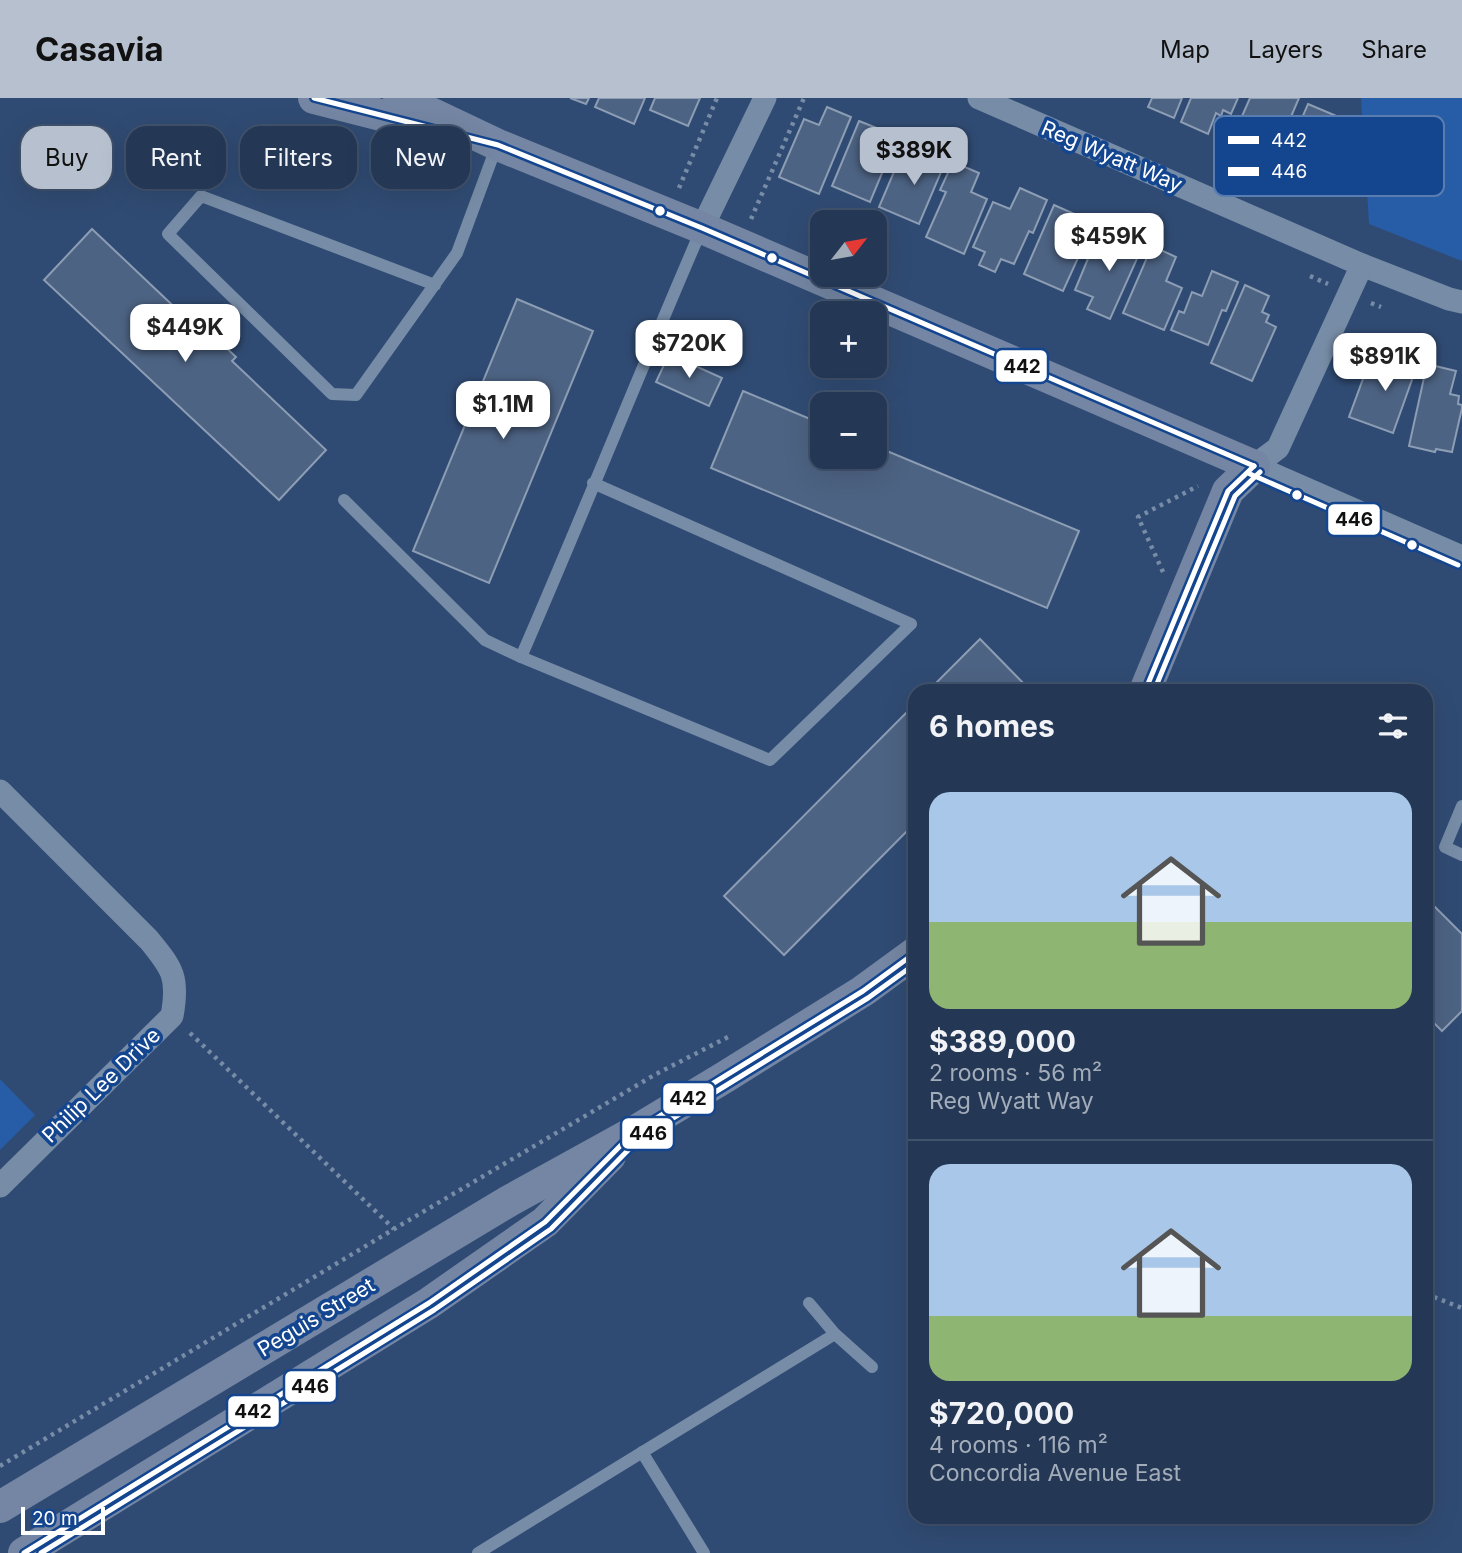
<!DOCTYPE html>
<meta charset="utf-8">
<style>
body{margin:0;font-family:Inter,sans-serif;background:#2c3f5c;color:#f1f3f6;height:100vh;display:flex;flex-direction:column;font-size:26px;white-space:nowrap}
*{box-sizing:border-box;margin:0}
p{font-size:23px;color:#a3acb9}
.icon{flex:none;width:38px;height:38px;fill:none;stroke:currentColor;stroke-width:2;stroke-linecap:round;stroke-linejoin:round}
.map{position:relative;flex:1;overflow:hidden}
.side{position:absolute;left:908px;top:586px;width:525px;height:840px;display:flex;flex-direction:column;background:#243856;border-radius:21px;box-shadow:0 7px 28px #0002,0 0 0 2px #41526c}
.side>*{flex:none}
.top-card{position:absolute;left:21px;top:28px;width:665px;height:63px;display:flex;gap:14px}
.needle{width:46px;rotate:59deg}
.buttons{position:absolute;left:810px;top:112px;display:grid;gap:14px}
.buttons a{display:grid;place-items:center;width:77px;height:77px;border-radius:14px;background:#243856;box-shadow:0 7px 28px #0002,0 0 0 2px #41526c;font-size:35px}
.scale{position:absolute;left:21px;bottom:18px;width:84px;box-sizing:border-box;padding-left:7px;border:4px solid #fff;border-top:0;font-size:19px;line-height:24px;white-space:nowrap;color:#fff;-webkit-text-stroke:5px #14458f;paint-order:stroke}
.price{position:absolute;translate:-50% -60px;padding:0 16px;border-radius:14px;background:#fff;color:#222;font-size:23px;line-height:46px;filter:drop-shadow(0 2px 4px #0008)}
.price::after{content:'';position:absolute;left:50%;top:42px;width:21px;height:16px;margin-left:-10px;background:inherit;clip-path:polygon(0 0,100% 0,50% 100%)}
.price.selected{background:#b7c0ce;color:#111}
ul{padding:0;list-style:none}
li{display:grid;align-content:center;gap:14px;height:371px;padding:0 21px}
li+li{border-top:2px solid #41526c}
li span{display:grid;place-items:center;height:217px;border-radius:21px;color:#555}
li>.icon{margin-inline-start:auto}
span .icon{width:126px;height:126px;fill:#fffc;stroke-width:1}
li b{font-size:30px}
h2{display:flex;justify-content:space-between;align-items:center;height:84px;padding:0 21px;font-size:30px}
.tag{padding:0 24px;border-radius:21px;background:#243856;box-shadow:0 7px 28px #0002,0 0 0 2px #41526c;font-size:24px;line-height:63px}
.tag.selected{background:#b7c0ce;color:#111}
header{display:flex;align-items:center;gap:42px;box-sizing:border-box;height:98px;padding:0 35px;background:#b7c0ce;color:#111}
header strong{font-size:33px}
nav{display:flex;gap:38px;margin-inline-start:auto;font-size:24px}
.map>svg:first-child{display:block}
.green{fill:#275ca6}
.building{fill:#4d6383;stroke:#8c9db4;stroke-width:2}
.lines{fill:none;stroke-linecap:round;stroke-linejoin:round}
.path{stroke:#778ca6;stroke-width:4.5;stroke-dasharray:3.5 5;stroke-linecap:butt}
.lane{stroke:#778ca6;stroke-width:12}
.street{stroke:#778ca6;stroke-width:23}
.secondary{stroke:#7486a3;stroke-width:32}
.bus-1-casing{stroke:#14458f;stroke-width:10}
.bus-2-casing{stroke:#14458f;stroke-width:10}
.bus-1{stroke:#fff;stroke-width:5}
.bus-2{stroke:#fff;stroke-width:5}
.bus-dot{fill:#fff;stroke:#14458f;stroke-width:2.5}
.labels{text-anchor:middle;dominant-baseline:central;stroke-width:7;stroke-linejoin:round;paint-order:stroke}
.street-label{font-size:21px;fill:#fff;stroke:#14458f}
.key{fill:#14458f;stroke:#5a7db1;stroke-width:2}
.key-label{font-size:19px;fill:#fff}
.line-badge{stroke:#14458f;stroke-width:2.5}
.pale-badge-label{font-size:19px;text-anchor:middle;font-weight:bold;fill:#111}
</style>
<header>
<strong>Casavia</strong>
<nav><a>Map</a><a>Layers</a><a>Share</a></nav>
</header>
<div class="map">
<svg width="1462" height="1455" viewBox="0 0 1462 1455">
<rect width="100%" height="100%" fill="#304b73"/>
<g class="green">
<polygon points="1361,0 1462,0 1462,163 1369,126"/>
<polygon points="0,981 35,1017 0,1052"/>
</g>
<g class="building">
<polygon points="570,0 589,0 586,6"/>
<polygon points="599,0 645,0 634,26 595,9"/>
<polygon points="655,0 700,0 688,28 650,12"/>
<polygon points="1152,0 1182,0 1174,20 1148,9"/>
<polygon points="1191,0 1238,0 1231,16 1223,12 1221,18 1216,15 1208,36 1181,24"/>
<polygon points="1250,0 1299,0 1272,63 1246,52 1255,32 1239,25"/>
<polygon points="1308,6 1353,25 1327,89 1306,80 1309,74 1283,64"/>
<polygon points="827,9 851,19 819,96 779,79 804,21 819,27"/>
<polygon points="859,23 887,34 879,51 890,56 870,104 832,88"/>
<polygon points="922,49 947,60 919,126 879,109 896,69 911,75"/>
<polygon points="953,64 979,75 971,94 987,101 964,156 926,139 946,94 940,92"/>
<polygon points="1020,90 1047,102 1033,135 1029,133 1014,166 1001,161 995,174 979,167 985,154 973,149 993,104 1010,111"/>
<polygon points="1054,107 1079,118 1072,136 1078,138 1075,146 1083,149 1063,193 1024,176"/>
<polygon points="92,131 185,219 189,215 236,259 232,263 326,352 279,402 44,182"/>
<polygon points="1116,133 1144,145 1110,221 1087,211 1093,199 1075,192 1092,151 1100,148 1108,151"/>
<polygon points="1152,148 1176,159 1166,183 1182,190 1164,232 1123,215"/>
<polygon points="1212,173 1238,184 1226,213 1222,212 1208,247 1171,232 1179,213 1184,215 1192,194 1202,198"/>
<polygon points="1245,187 1269,198 1262,214 1269,217 1266,224 1276,229 1252,283 1211,265"/>
<polygon points="517,201 593,233 489,485 413,453"/>
<polygon points="1392,252 1419,262 1393,335 1349,319 1367,270 1383,276"/>
<polygon points="669,256 722,280 709,308 656,284"/>
<polygon points="1427,266 1456,273 1450,296 1459,298 1458,306 1462,307 1462,310 1452,354 1436,351 1435,354 1409,348"/>
<polygon points="743,293 822,326 822,359 875,359 875,348 1079,433 1047,510 711,370"/>
<polygon points="980,541 1031,593 928,593"/>
<polygon points="915,606 915,725 784,857 724,798"/>
<polygon points="1426,800 1462,836 1462,913 1442,933 1426,917"/>
</g>
<g class="lines">
<g class="path">
<polyline points="679,90 717,0"/>
<polyline points="751,121 804,0"/>
<polyline points="1310,178 1328,186"/>
<polyline points="1371,205 1381,209"/>
<polyline points="1163,474 1138,419 1198,388"/>
<polyline points="190,935 394,1131"/>
<polyline points="1426,1196 1462,1210"/>
<polyline points="0,1368 394,1131 656,976 732,937"/>
</g>
<g class="lane">
<polyline points="435,187 201,98 168,136 332,296 356,297 457,155 497,47"/>
<path d="M593 385 911 526 770 662 521 559C583 417 640 273 702 130"/>
<polyline points="344,402 485,542 521,559"/>
<polyline points="1462,708 1445,749 1462,757"/>
<polyline points="809,1205 835,1236 872,1269"/>
<polyline points="642,1354 704,1455"/>
<polyline points="478,1455 835,1236"/>
</g>
<g class="street">
<polyline points="979,0 1362,167 1449,201 1462,204"/>
<polyline points="702,130 765,0"/>
<polyline points="1362,167 1278,350 1254,368 1462,459"/>
<path d="M0 693 149 842C173 871 179 880 172 918L0 1088"/>
</g>
<g class="secondary">
<polyline points="314,0 432,30"/>
<polyline points="399,0 498,47 702,130 1254,368 1228,393 1145,593"/>
<polyline points="0,1409 509,1103 634,1034 725,979 863,893 915,855"/>
<polyline points="24,1455 429,1205 545,1124 610,1058"/>
</g>
<defs>
<g id="bus-1">
<polyline points="314,0 498,47 702,130 1254,368"/>
<polyline points="1145,593 1228,393 1254,368"/>
<polyline points="24,1455 429,1205 545,1124 634,1034 863,893 915,855"/>
</g>
<g id="bus-2">
<polyline points="1250,376 1458,467"/>
<polyline points="1154,593 1235,398 1260,374"/>
<polyline points="41,1455 434,1212 551,1131 639,1041 868,900 915,866"/>
</g>
</defs>
<use href="#bus-1" class="bus-1-casing"/>
<use href="#bus-2" class="bus-2-casing"/>
<use href="#bus-1" class="bus-1"/>
<use href="#bus-2" class="bus-2"/>
</g>
<g class="bus-dot">
<circle cx="660" cy="113" r="6"/>
<circle cx="772" cy="160" r="6"/>
<circle cx="1297" cy="397" r="6"/>
<circle cx="1412" cy="447" r="6"/>
</g>
<g class="labels">
<g class="street-label">
<text transform="translate(1112 58) rotate(23)">Reg Wyatt Way</text>
<text transform="translate(101 987) rotate(-44)">Philip Lee Drive</text>
<text transform="translate(316 1219) rotate(-31)">Peguis Street</text>
</g>
</g>
<rect x="1214" y="18" width="230" height="80" rx="10" class="key"/>
<rect x="1228" y="38" width="31" height="8" fill="#fff"/>
<rect x="1228" y="69" width="31" height="9" fill="#fff"/>
<g class="key-label">
<text x="1271" y="49">442</text>
<text x="1271" y="80">446</text>
</g>
<g class="line-badge">
<rect x="995" y="251" width="53" height="34" rx="7" fill="#fff"/>
<rect x="1327" y="405" width="54" height="33" rx="7" fill="#fff"/>
<rect x="662" y="984" width="53" height="33" rx="7" fill="#fff"/>
<rect x="621" y="1019" width="53" height="33" rx="7" fill="#fff"/>
<rect x="284" y="1272" width="53" height="33" rx="7" fill="#fff"/>
<rect x="227" y="1297" width="53" height="33" rx="7" fill="#fff"/>
</g>
<g class="pale-badge-label">
<text x="1022" y="275">442</text>
<text x="1354" y="428">446</text>
<text x="688" y="1007">442</text>
<text x="648" y="1042">446</text>
<text x="310" y="1295">446</text>
<text x="253" y="1320">442</text>
</g>
</svg>
<div class="buttons">
<a><svg class="needle" viewBox="-14 -14 28 28"><path d="M0-13l5 13h-10z" fill="#e53935"/><path d="M0 13l5-13h-10z" fill="#a3acb9"/></svg></a>
<a>+</a>
<a>−</a>
</div>
<div class="scale">20 m</div>
<b class="price selected" style="left:914px;top:89px">$389K</b>
<b class="price" style="left:1109px;top:175px">$459K</b>
<b class="price" style="left:185px;top:266px">$449K</b>
<b class="price" style="left:689px;top:282px">$720K</b>
<b class="price" style="left:1385px;top:295px">$891K</b>
<b class="price" style="left:503px;top:343px">$1.1M</b>
<div class="top-card">
<a class="tag selected">Buy</a>
<a class="tag">Rent</a>
<a class="tag">Filters</a>
<a class="tag">New</a>
</div>
<section class="side">
<h2>6 homes<svg class="icon" aria-label="filters" viewBox="0 0 24 24"><path d="M4 7h16M4 17h16"/><circle cx="9" cy="7" r="2"/><circle cx="15" cy="17" r="2"/></svg></h2>
<ul>
<li><span style="background:linear-gradient(#a9c7e8 60%,#8fb573 0)"><svg class="icon" aria-label="home" viewBox="0 0 24 24"><path d="M3 11l9-7 9 7M6 9v11h12V9"/></svg></span><div><b>$389,000</b><p>2 rooms · 56 m²</p><p>Reg Wyatt Way</p></div></li>
<li><span style="background:linear-gradient(#a9c7e8 70%,#8fb573 0)"><svg class="icon" aria-label="home" viewBox="0 0 24 24"><path d="M3 11l9-7 9 7M6 9v11h12V9"/></svg></span><div><b>$720,000</b><p>4 rooms · 116 m²</p><p>Concordia Avenue East</p></div></li>
</ul>
</section>
</div>
